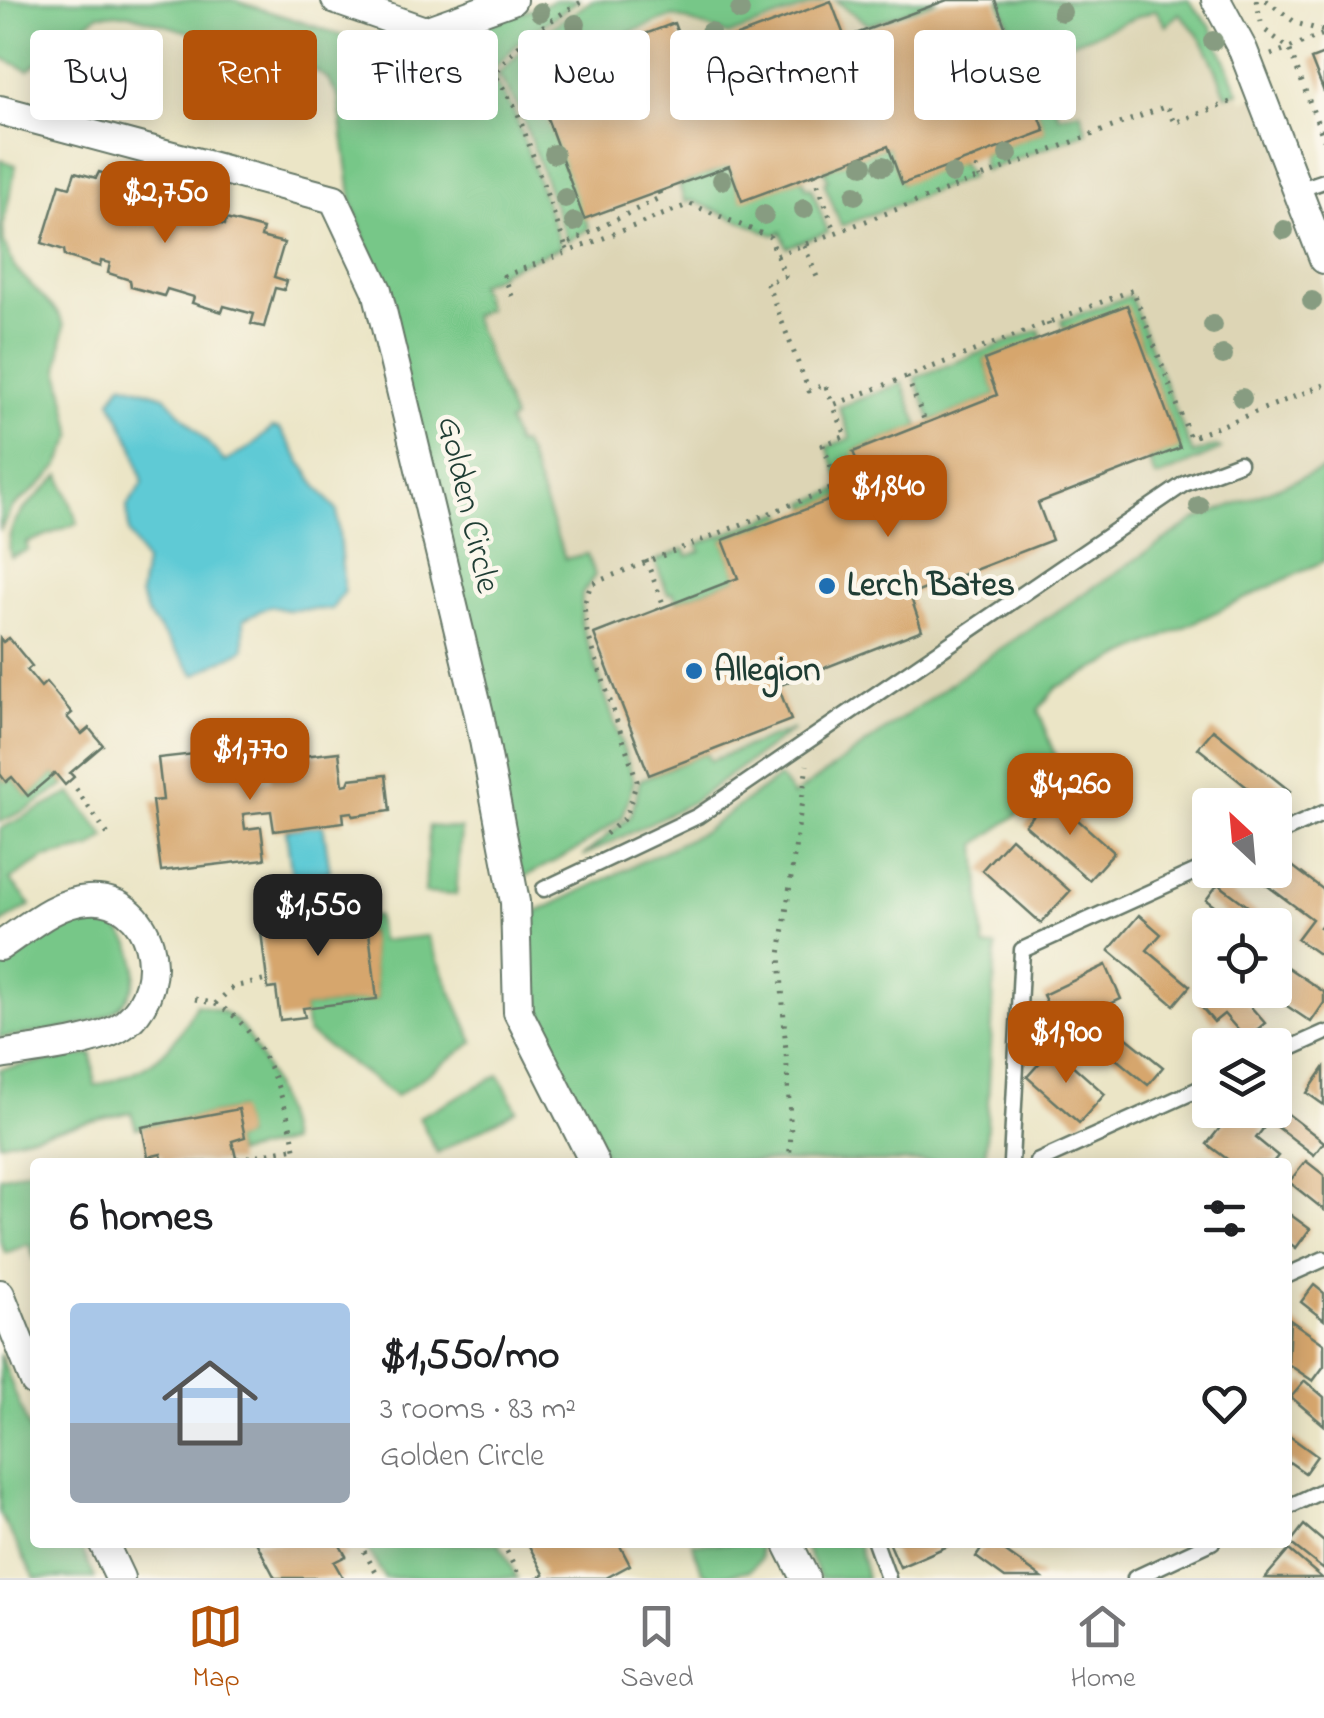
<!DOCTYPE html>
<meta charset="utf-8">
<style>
body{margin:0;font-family:"Indie Flower",sans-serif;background:#f2f2f2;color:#202124;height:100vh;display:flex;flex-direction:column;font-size:38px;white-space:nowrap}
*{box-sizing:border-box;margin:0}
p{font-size:32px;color:#757577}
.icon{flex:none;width:55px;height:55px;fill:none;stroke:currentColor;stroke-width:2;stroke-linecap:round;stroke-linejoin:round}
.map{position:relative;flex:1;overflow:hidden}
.panel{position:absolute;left:30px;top:1158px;width:1262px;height:390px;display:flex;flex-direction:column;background:#fff;border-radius:10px;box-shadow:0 5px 25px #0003}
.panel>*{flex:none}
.banner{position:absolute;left:30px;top:30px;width:1265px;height:90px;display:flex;gap:20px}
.needle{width:65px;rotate:334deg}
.fabs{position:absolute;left:1192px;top:788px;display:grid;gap:20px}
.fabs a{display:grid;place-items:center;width:100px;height:100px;border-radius:10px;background:#fff;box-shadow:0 5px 25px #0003;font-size:50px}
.price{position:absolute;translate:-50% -85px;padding:0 22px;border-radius:20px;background:#b45309;color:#fff;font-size:32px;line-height:65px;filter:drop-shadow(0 2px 5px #0008)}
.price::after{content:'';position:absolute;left:50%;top:60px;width:30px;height:22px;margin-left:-15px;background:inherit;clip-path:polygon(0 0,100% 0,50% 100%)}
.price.on{background:#222;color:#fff}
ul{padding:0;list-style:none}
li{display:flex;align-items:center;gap:30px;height:250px;padding:0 40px}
li span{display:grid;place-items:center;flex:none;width:280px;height:200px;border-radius:10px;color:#555}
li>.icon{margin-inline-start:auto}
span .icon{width:120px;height:120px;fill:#fffc;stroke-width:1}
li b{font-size:42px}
h2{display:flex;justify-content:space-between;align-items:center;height:120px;padding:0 40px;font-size:42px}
.tag{padding:0 35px;border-radius:10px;background:#fff;box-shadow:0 5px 25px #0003;font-size:35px;line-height:90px}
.tag.on{background:#b45309;color:#fff}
.dock{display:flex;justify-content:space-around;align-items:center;height:140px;border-top:2px solid #e0e0e0;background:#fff;font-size:28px;color:#757577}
.dock a{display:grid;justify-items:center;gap:5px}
.dock .on{color:#b45309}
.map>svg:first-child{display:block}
.built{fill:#ddd5b5}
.green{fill:#77c788;stroke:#4b825e;stroke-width:2.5}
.water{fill:#5ecad5;stroke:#3e8484;stroke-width:2.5}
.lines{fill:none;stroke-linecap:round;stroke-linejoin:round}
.stream{stroke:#5ecad5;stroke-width:9}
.building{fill:#d6a66d}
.lane-casing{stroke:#667867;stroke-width:19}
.street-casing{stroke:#667867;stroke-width:32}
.path{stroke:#667867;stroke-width:5;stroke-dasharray:2.5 8;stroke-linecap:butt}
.lane{stroke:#fff;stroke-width:14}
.street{stroke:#fff;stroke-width:28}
.tree{fill:#879c81}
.poi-dot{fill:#1f6fb2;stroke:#fbf7ec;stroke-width:4}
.labels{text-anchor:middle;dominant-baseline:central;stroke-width:9;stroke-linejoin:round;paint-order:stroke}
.street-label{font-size:35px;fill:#1f3d34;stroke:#fbf7ec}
.poi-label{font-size:35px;font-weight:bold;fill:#1f3d34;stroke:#fbf7ec;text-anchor:start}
</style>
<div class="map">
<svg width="1324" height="1578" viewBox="0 0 1324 1578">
<rect width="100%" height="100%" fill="#fbf7ec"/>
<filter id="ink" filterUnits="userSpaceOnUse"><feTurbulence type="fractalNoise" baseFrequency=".01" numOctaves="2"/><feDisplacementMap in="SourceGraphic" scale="20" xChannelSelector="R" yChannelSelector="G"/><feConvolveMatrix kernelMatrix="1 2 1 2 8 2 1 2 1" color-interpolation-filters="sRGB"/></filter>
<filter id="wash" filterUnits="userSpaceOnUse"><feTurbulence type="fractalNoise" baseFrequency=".0048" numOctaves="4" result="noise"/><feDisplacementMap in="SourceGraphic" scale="40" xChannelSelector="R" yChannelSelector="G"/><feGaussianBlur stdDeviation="2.25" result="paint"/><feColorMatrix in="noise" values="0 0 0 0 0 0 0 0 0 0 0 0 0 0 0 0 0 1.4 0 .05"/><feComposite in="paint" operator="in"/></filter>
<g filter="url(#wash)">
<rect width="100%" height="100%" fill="#ebe5c6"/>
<polygon class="built" points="604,0 1173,0 1211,25 1243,101 1262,95 1324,259 1324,477 625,910 394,103 505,30"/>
<g class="green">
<path d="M0 0H234L362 42C378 49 384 64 398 73 407 79 418 80 428 78 461 72 460 42 483 26L556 0H579L519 42 493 70 496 83 514 112 561 247 499 272 500 275 478 284 487 309 472 316 513 419 508 422 516 445 522 444 527 453 565 559 587 554 595 575 582 594 581 623 634 781 623 816 580 848 522 878 371 260 352 203 338 96 327 78 312 69 129 14H99L28 70 0 57Z"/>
<polygon points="593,0 826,0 729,35 674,16 586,48 588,55 532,77 589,229 567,241 520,110 498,74 536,37"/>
<polygon points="835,0 937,0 869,25"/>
<path d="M1000 0H1188L1211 27 1239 92 1226 95C1213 62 1205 38 1179 13L1166 26 1156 10 1055 49 1059 70 1054 72 1016 44Z"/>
<polygon points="1018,54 1042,77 1059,116 1080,111 1087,132 984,171 982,154 1044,131"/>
<polygon points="888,146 902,183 960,162 971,177 841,226 824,182 828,180 824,170"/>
<polygon points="0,160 16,165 3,226 4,243 15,268 58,313 64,325 59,368 73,436 59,465 48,478 12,508 0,531"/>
<polygon points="729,166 742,200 802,178 806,188 811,187 828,232 787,247 781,232 774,235 691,200 685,202 679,185"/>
<polygon points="1130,296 1193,454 1216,446 1221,449 1159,477 1155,477 1149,460 1180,447 1127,306 1064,329 1061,321"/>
<polygon points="1039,330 1042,338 984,360 997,395 932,421 915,378"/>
<polygon points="902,383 919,426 854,451 868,486 808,508 806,503 843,488 827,447 851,438 839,407"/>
<path d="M1324 469V561L1057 687 1038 710 1064 780 977 844 984 947H996L985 1162H608C581 1109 550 1055 537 995 531 970 529 943 527 917L703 832 779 777 793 796 985 659 1197 519Z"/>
<path d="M60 475 78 523 26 543 28 550 11 557C0 518 38 499 60 475Z"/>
<polygon points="783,512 786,517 723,540 738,578 677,601 673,592 668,594 655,561 684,549 688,556 701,551 698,544"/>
<polygon points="794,729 694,801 583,856 631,816 640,780 706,753 710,761"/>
<polygon points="55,773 65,785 28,809 0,822 0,774 6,782 12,777 28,796"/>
<polygon points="71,793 106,837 91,848 45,858 10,880 31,905 0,924 0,829"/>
<polygon points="429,826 461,829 456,895 425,893"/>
<polygon points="377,916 380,941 427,936 474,1042 396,1096 308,1033 303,1008 377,999 369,932 361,932 359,919"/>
<path d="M80 919C91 920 102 920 111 925 144 944 144 990 114 1011 91 1029 30 1033 0 1038V966L63 924Z"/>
<path d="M196 1004C205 1007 219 1009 227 1014 257 1034 284 1108 289 1142L236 1154 232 1141 245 1137 238 1109 136 1128 131 1112 0 1143V1069L92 1054 95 1086C150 1070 171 1056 196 1004Z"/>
<polygon points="499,1075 517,1110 437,1153 419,1117"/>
<polygon points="35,1168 35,1260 29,1244 5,1253 0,1240 0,1177"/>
<polygon points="0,1354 35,1445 35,1542 79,1543 95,1578 35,1578 0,1514"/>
<polygon points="363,1543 499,1543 517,1578 385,1578"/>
<polygon points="692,1543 759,1543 761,1558 750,1570 713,1578 702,1571"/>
<polygon points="803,1543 858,1543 867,1578 820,1578"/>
</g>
<g class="water">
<polygon points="122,383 165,396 225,462 249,448 272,428 280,429 315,484 337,511 344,591 332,609 286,610 270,606 244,619 244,649 195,675 148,615 140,595 145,562 129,533 127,506 143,483 134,448 111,400"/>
<polygon points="323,824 330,872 292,877 286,830"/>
</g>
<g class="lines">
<polyline class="stream" points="427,79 440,119"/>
</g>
<g id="blocks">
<g class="building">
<polygon points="947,0 995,0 1045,131 902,184 888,146 742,201 729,166 584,219 532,77 674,23 686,55 831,1 845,38"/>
<polygon points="1324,54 1324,92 1311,59"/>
<polygon points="75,172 96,178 99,172 133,182 133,188 146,192 143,202 168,209 169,204 204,213 203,220 225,225 226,219 263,229 261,237 284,243 274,277 287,281 284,290 275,288 264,327 251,324 254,314 224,306 222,312 192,303 194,297 167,289 164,296 131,287 130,280 108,273 110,263 101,261 100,267 65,256 64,250 42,243 60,184 70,187"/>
<polygon points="1127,305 1180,448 1038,503 1052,540 910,595 922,630 778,686 791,720 649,775 594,634 738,578 723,540 868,486 853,452 997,395 984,360"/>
<polygon points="0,638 3,642 9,638 32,666 27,670 41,687 46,682 72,713 67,717 82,734 89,728 103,745 70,773 74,777 65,785 55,773 28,796 12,777 6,782 0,774"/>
<polygon points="1213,730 1290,791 1278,806 1261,793 1258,796 1198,748"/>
<polygon points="230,750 231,754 253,751 256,782 271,780 268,760 339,752 343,785 348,784 350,779 386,775 390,811 353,816 352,812 343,813 344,822 274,831 271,811 243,814 245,829 261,827 265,859 161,871 152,801 163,800 158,758"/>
<polygon points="1051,796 1114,852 1089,880 1025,825"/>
<polygon points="1011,838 1070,891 1041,923 982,870"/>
<polygon points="1275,853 1324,890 1324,922 1320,927 1324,929 1324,958 1297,939 1312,919 1257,878 1263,870 1275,870"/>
<polygon points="1218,884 1273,925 1239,925 1206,900"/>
<polygon points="357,902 361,932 369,932 377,999 303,1008 305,1017 280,1020 276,988 268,989 260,923 289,918 289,911"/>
<polygon points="1139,915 1161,934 1147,950 1190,986 1174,1005 1109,950"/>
<polygon points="1275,959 1324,992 1324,1003 1311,1022 1263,990 1275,990"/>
<polygon points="1106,965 1121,999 1059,1028 1043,995"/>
<polygon points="1211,990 1236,990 1265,1023 1246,1039 1224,1014 1214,1022 1197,1002"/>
<polygon points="1107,1022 1163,1067 1148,1085 1093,1040"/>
<polygon points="1053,1048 1105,1094 1079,1123 1027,1077"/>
<polygon points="1324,1068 1324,1105 1307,1093"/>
<polygon points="1275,1098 1287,1107 1284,1111 1324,1142 1314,1155 1255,1110 1275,1110"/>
<polygon points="239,1109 245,1137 232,1141 237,1162 163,1162 161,1154 148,1157 142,1127"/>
<polygon points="1234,1110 1240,1110 1263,1129 1256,1138 1278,1156 1273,1162 1231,1162 1207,1144"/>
<polygon points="1306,1161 1324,1175 1324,1210 1289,1182"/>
<polygon points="1288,1213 1310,1229 1296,1248 1288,1242"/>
<polygon points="1314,1285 1324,1293 1324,1320 1301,1302"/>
<polygon points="1290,1320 1324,1344 1324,1366 1313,1381 1288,1364"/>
<polygon points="1305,1381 1324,1397 1324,1425 1291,1397"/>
<polygon points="1288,1435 1317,1456 1305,1473 1288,1461"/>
<polygon points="1304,1525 1324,1542 1324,1570 1290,1543"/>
<polygon points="256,1542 338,1542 346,1556 334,1562 343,1578 275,1578"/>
<polygon points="527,1542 618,1542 630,1565 606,1578 537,1578 544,1574"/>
<polygon points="889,1542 957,1542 900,1567"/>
<polygon points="986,1542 992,1542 1042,1578 1005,1578 976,1557"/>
<polygon points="1289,1550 1322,1578 1265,1578"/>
</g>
</g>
</g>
<g filter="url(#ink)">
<use href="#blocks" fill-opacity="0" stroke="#667867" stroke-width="2.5"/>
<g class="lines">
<defs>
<g id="lane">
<polyline points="1298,190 1324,181"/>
<polyline points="1275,835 1324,813"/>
<polyline points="544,889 698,816 1184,484 1239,463"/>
<polyline points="1275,1055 1324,1033"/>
<polyline points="1011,1162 1022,950 1210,865"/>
<polyline points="1037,1162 1210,1084"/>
<polyline points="1288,1275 1324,1259"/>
<polyline points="1288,1507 1324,1490"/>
<polyline points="875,1542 888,1578"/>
<polyline points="1135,1578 1212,1542"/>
</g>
<g id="street">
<polyline points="336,0 425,31 512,0"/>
<polyline points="1216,0 1243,50 1324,259"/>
<polyline points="0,110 334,199 377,290 479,714 515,902 518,1012 594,1162"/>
<path d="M0 946C26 929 55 902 88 900 152 895 174 983 126 1023 101 1044 33 1049 0 1055"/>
<polyline points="0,1294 35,1382"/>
<polyline points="103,1542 120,1578"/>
<polyline points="787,1542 805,1578"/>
</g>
</defs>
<use href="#lane" class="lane-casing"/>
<use href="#street" class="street-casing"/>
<g class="path">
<polyline points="1256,0 1261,22"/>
<polyline points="1266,0 1296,23 1324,31"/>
<polyline points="1266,31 1289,48 1324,140"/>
<polyline points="1271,55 1324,34"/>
<polyline points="972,157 980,178"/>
<polyline points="814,174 836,233"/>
<polyline points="659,192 661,197 565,245 568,252 690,204 770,237 777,255 1167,106 1174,123 1233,101"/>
<path d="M565 245 517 111 496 76C506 47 558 15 585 0"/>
<polyline points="804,245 819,282"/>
<polyline points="777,256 785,276 766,283 768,286 809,391 825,384 833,405"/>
<polyline points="512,296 504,276 568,252"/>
<polyline points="1048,323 1052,334"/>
<polyline points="907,377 926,424"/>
<polyline points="646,560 664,606"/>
<polyline points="76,789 111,839"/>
<polyline points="606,834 626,817 637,781 587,632 584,605 591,584 838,486 823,445 846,436 833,405 1133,290 1190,438 1324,385"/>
<polyline points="195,999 215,1004 233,987 267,980"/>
<path d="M215 1004C264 1025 291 1114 297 1162"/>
<polyline points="237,1159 295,1148"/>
<polyline points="789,1162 791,1134 780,955 807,765"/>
<polyline points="359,1542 379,1578"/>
<polyline points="502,1542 520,1578"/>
</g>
<use href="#lane" class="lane"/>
<use href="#street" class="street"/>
</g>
<g class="tree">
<circle cx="740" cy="11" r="10"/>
<circle cx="540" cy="12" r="10"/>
<circle cx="1062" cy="12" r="10"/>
<circle cx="576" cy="24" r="10"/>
<circle cx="710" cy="32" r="10"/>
<circle cx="1213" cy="41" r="10"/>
<circle cx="532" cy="58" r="10"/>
<circle cx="484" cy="77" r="10"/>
<circle cx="554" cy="154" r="10"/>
<circle cx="1008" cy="154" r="10"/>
<circle cx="863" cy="165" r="10"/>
<circle cx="883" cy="166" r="10"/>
<circle cx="952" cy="174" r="10"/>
<circle cx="722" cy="180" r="10"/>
<circle cx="855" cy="195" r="10"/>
<circle cx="565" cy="198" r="10"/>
<circle cx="804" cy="209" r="10"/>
<circle cx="764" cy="215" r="10"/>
<circle cx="574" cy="222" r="10"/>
<circle cx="1284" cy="230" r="10"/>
<circle cx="1312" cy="301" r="10"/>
<circle cx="1213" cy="325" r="10"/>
<circle cx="1223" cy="355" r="10"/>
<circle cx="1242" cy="398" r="10"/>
<circle cx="1199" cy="506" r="10"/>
</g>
</g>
<g class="poi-dot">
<circle cx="827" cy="586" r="10"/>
<circle cx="694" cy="671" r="10"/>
</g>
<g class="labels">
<g class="street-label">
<text transform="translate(467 505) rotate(77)">Golden Circle</text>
</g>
<g class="poi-label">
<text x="847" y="586">Lerch Bates</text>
<text x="714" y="671">Allegion</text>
</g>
</g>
</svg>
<div class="fabs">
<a><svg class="needle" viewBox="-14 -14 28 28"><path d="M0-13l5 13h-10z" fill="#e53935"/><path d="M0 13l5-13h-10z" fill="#757577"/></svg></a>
<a><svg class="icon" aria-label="locate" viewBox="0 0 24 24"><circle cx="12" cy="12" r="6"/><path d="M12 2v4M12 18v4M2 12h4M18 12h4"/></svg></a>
<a><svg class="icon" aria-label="layers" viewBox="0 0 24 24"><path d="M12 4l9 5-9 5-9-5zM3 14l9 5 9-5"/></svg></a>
</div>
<b class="price" style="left:165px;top:246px">$2,750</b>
<b class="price" style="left:888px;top:540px">$1,840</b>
<b class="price" style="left:250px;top:803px">$1,770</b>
<b class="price" style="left:1070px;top:838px">$4,260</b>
<b class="price on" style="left:318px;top:959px">$1,550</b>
<b class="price" style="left:1066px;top:1086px">$1,900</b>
<div class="banner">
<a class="tag">Buy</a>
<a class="tag on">Rent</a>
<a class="tag">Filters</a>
<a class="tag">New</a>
<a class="tag">Apartment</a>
<a class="tag">House</a>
</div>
<section class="panel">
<h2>6 homes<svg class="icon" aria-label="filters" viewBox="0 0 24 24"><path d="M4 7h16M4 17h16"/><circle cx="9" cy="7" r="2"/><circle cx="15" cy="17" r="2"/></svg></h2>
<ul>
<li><span style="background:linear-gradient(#a9c7e8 60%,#9aa5b1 0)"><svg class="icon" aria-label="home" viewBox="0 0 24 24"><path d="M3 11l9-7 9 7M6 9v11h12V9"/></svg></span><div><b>$1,550/mo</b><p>3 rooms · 83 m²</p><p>Golden Circle</p></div><svg class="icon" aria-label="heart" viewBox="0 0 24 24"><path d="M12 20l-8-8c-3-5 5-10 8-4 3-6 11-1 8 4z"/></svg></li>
</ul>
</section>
</div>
<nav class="dock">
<a class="on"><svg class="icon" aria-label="map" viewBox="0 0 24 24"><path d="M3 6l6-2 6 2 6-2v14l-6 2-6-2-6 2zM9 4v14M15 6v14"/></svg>Map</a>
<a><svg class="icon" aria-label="saved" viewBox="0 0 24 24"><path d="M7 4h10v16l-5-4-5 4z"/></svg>Saved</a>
<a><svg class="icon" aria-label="home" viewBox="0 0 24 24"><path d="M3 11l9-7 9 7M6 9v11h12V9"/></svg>Home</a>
</nav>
